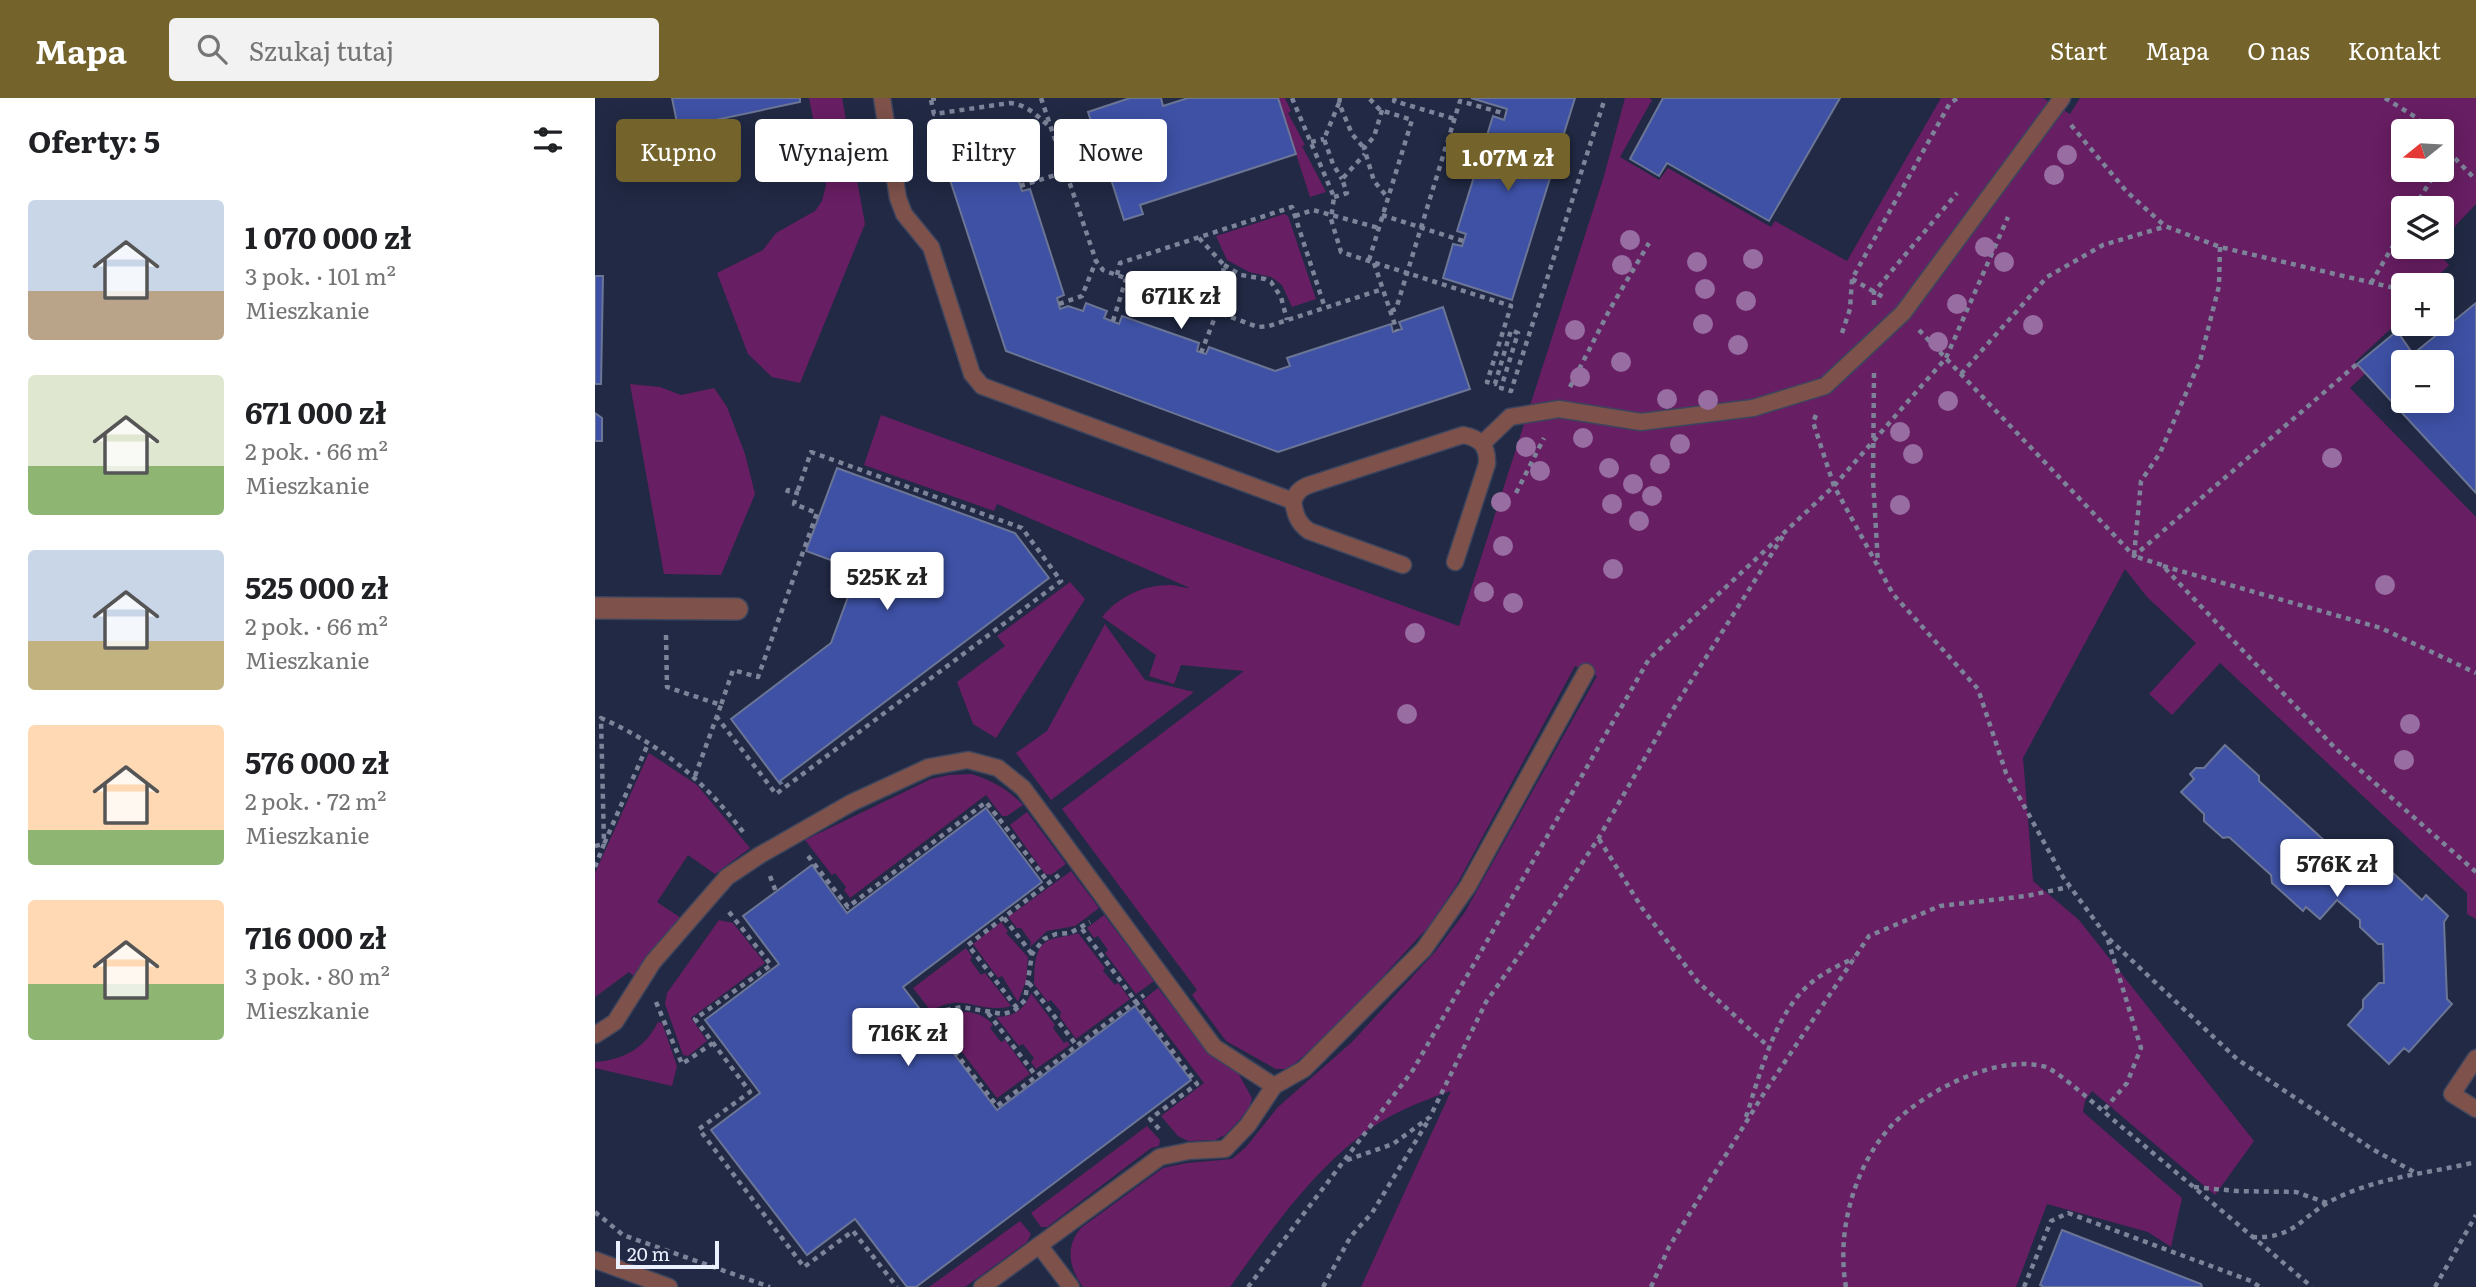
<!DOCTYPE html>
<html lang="pl">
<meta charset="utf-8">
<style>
body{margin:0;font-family:Literata,serif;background:#f2f2f2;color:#202124;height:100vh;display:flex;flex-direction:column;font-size:26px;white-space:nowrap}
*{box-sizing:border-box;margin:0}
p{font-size:23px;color:#757577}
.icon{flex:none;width:38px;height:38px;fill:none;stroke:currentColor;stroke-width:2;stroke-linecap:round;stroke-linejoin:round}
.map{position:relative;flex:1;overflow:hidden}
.details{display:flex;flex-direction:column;background:#fff;width:595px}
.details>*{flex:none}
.banner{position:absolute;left:21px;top:21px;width:665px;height:63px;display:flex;gap:14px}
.needle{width:46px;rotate:252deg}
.fabs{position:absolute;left:1796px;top:21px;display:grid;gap:14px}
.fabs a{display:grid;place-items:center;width:63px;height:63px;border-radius:7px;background:#fff;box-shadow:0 4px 18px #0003;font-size:35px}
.scale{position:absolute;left:21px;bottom:18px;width:103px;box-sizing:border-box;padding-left:7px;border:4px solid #ebf0ff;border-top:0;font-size:19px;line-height:24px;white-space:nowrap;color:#ebf0ff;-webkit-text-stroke:5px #212944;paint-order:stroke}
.price{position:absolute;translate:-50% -60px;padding:0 16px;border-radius:7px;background:#fff;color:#222;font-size:23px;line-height:46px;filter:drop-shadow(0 2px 4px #0008)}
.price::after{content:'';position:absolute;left:50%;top:42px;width:21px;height:16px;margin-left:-10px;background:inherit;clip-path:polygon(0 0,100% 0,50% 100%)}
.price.selected{background:#74632b;color:#fff}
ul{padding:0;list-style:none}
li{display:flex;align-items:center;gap:21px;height:175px;padding:0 28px}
li span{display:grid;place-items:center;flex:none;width:196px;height:140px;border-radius:7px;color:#555}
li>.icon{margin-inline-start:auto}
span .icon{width:84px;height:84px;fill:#fffc;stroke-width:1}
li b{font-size:30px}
h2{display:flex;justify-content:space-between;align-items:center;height:84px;padding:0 28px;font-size:30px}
.chip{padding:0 24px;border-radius:7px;background:#fff;box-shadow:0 4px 18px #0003;font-size:24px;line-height:63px}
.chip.selected{background:#74632b;color:#fff}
header{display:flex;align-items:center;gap:42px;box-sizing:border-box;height:98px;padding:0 35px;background:#74632b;color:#fff}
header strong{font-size:33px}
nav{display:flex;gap:38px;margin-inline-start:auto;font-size:24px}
.search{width:490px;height:63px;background:#f2f2f2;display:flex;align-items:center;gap:18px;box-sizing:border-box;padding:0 24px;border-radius:7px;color:#757577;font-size:26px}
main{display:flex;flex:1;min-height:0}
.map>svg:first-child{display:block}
.green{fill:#681e63;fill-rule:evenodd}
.building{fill:#3e51a5;stroke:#6b7595;stroke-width:2;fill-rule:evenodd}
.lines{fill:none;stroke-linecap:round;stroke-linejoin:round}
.lane-casing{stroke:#3d455e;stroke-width:19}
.street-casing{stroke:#3d455e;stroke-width:24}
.path{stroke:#7d849a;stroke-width:4.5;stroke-dasharray:5 5;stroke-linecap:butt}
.lane{stroke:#7e524a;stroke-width:16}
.street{stroke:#7e524a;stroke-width:21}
.tree{fill:#976da2}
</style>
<header>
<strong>Mapa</strong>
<div class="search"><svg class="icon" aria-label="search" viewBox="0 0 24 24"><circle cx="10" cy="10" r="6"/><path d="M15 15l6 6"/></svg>Szukaj tutaj</div>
<nav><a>Start</a><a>Mapa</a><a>O nas</a><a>Kontakt</a></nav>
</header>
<main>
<section class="details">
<h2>Oferty: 5<svg class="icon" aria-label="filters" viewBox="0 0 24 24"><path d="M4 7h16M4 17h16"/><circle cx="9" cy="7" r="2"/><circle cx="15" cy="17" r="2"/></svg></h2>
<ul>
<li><span style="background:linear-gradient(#c9d6e8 65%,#b9a48a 0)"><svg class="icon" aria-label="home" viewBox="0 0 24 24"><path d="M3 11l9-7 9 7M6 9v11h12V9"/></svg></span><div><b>1 070 000 zł</b><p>3 pok. · 101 m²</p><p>Mieszkanie</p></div></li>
<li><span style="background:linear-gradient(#dfe7d0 65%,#8fb573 0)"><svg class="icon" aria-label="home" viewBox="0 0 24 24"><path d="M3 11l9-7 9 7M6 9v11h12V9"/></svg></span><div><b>671 000 zł</b><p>2 pok. · 66 m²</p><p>Mieszkanie</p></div></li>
<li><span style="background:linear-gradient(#c9d6e8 65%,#c2b280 0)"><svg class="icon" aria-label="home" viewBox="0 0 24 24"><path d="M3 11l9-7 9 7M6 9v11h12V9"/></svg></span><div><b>525 000 zł</b><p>2 pok. · 66 m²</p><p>Mieszkanie</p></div></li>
<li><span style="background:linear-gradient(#ffd9b3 75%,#8fb573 0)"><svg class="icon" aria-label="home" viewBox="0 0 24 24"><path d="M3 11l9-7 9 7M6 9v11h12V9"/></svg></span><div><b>576 000 zł</b><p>2 pok. · 72 m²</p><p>Mieszkanie</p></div></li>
<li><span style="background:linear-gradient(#ffd9b3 60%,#8fb573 0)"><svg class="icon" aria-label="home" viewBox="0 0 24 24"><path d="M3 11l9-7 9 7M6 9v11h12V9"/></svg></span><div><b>716 000 zł</b><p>3 pok. · 80 m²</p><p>Mieszkanie</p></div></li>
</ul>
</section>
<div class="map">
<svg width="1881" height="1189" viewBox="0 0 1881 1189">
<rect width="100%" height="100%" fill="#212944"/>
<g class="green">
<polygon points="214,0 247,0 270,126 205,285 177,279 153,256 122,175 168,152 181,135 220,113 227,103 231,87"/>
<polygon points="683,0 690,0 696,13 693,15 710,47 707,48 731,94 715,99"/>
<path d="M1030 0H1054L1057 2 1025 59 1064 82 1073 70 1176 129 1180 123 1252 163 1346 0H1448L1475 16 1485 0H1881V106L1846 143V110H1808V149H1841L1839 151 1854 167 1834 187H1808V206L1797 217 1803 224 1760 264 1771 275 1755 290 1881 419V821L1872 816V795L1625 565 1577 617 1554 596 1601 545 1552 499 1530 471 1428 660 1438 783 1484 822 1659 1043 1620 1097 1497 993 1490 1003 1488 1014 1587 1100 1576 1149 1553 1134 1452 1106 1421 1189H766L856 993C824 1004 791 1017 765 1038 712 1080 674 1135 635 1189H488C474 1170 470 1148 486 1130L568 1070 592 1065 637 1061 651 1049 683 1009 757 944 840 854 870 814 1002 578 980 568 862 786 834 828 741 930 699 966 690 971H681L631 943 597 897 602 892 467 711 649 573 586 567 579 586 554 578 561 557 507 519C524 498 550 486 578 487 584 488 590 490 595 490L402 406 399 413 269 367 286 317 864 528 1009 78ZM1808 33H1846V72H1808Z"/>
<polygon points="689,116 693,118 721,201 697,209 687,187 676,179 654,174 632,162 621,138"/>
<polygon points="35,286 65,289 86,297 119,290 132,309 150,356 160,396 126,477 69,476"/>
<polygon points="475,484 490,501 401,640 378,626 362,584 410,548 402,538"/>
<polygon points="510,526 550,582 599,594 456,702 421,655 452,633"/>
<polygon points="54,655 102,687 155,750 120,776 93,757 62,804 86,820 41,880 34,874 0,899 0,775"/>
<path d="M376 676C396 682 413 691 428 707L412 718H407L391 697 255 800 249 792 251 789 240 775 237 777 210 742 336 681 354 677Z"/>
<polygon points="432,714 471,766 456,777 450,776 415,727"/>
<polygon points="476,773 504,810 480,828 452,833 435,849 436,844 426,830 422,830 413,819"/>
<polygon points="509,817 559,883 541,896 510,855 513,852 503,838 499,840 492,830"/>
<polygon points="124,822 138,825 170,865 96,920 112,943 93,958 88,957 70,906 72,895"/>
<polygon points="406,824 413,833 411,835 433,859 431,883 423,904 407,878 403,880 378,846"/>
<path d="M483 835 510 870 508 873 520 887 523 885 535 901 481 941 465 919 466 914 456 902 453 904 439 886C440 867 438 844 461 840 469 838 476 838 483 835Z"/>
<path d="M371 850 377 859 375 862 386 877 390 875 416 908C384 917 369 893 336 913L318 890Z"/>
<polygon points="563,890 611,952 622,962 642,973 657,1000 654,1010 646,1020 630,1037 620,1042 593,1043 583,1038 566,1018 609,985 547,903"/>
<path d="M436 895 460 927 458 930 469 945 472 943 475 947 441 971 436 964 439 960 428 946 424 948 401 919C419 919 429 912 436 895Z"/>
<path d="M362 914C376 913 389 916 398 927L395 930 406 944 410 942 435 976 402 1000 342 921Z"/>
<path d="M63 924 67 925 82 968 77 988 0 970V964C29 962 50 950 63 924Z"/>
<polygon points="552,1028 565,1042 564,1048 556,1050 452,1129 446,1129 436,1115"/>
<polygon points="425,1123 436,1136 432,1144 370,1189 334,1189"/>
</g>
<g class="building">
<polygon points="77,0 205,0 205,4 83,30"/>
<polygon points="535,0 566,0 568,8 593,0 683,0 701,56 545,107 548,116 529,122 514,75 521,73 517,62 509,64 493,14"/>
<polygon points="876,0 980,0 917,202 848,180 858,146 867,148 871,136 862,133 898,18 909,22 912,11"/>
<polygon points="1068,0 1245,0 1174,123 1072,65 1064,78 1035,61"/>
<polygon points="414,25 432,81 424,84 427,93 435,91 469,197 462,200 465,211 473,208 488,213 491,205 512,213 509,220 524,226 527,218 604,245 602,253 611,256 614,249 680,273 695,268 692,260 796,226 798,234 807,231 804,224 848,209 875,291 683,354 411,253 342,42 364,35 366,41"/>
<polygon points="0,178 8,178 6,286 0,286"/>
<path d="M1881 205V395L1762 266 1802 233 1818 256ZM1808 264H1846V303H1808Z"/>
<polygon points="0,315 7,320 7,343 0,343"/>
<polygon points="242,370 420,435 454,480 185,683 187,685 185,686 136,621 236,545 263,472 211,453"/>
<polygon points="1630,647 1664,678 1664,683 1731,744 1735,744 1768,774 1781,759 1827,802 1831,797 1853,818 1849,824 1852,901 1857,906 1814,954 1809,950 1794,966 1753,927 1768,910 1768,902 1784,885 1789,885 1788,846 1783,846 1765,829 1765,822 1742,802 1725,821 1711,809 1708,813 1677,785 1676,777 1634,739 1628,740 1609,723 1609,716 1586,694 1599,681 1595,676 1601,670 1609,670"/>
<polygon points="391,710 447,784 308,889 334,923 402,1012 540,908 596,982 321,1189 312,1189 260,1121 212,1157 116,1032 165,995 110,922 184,866 148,818 217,767 252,815"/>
<polygon points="1467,1132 1606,1186 1607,1189 1449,1189 1445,1187"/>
</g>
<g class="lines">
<defs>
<g id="lane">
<path d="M287 0 303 100 309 116 336 149 377 276 387 288 698 403C702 393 707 389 717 386L868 337C885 340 893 348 892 366L860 464"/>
<polyline points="888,345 915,319 964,311 1046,324 1158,310 1230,288 1308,215 1467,0"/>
<path d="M698 403C700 417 703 425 714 433L808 467"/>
<polyline points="0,937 20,924 58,864 132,779 165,757 256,705 334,669 373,662 403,670 428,690 619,949 679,988 709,971 829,851 873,788 991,574"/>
<polyline points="1881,960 1857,996 1881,1011"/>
<polyline points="444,1147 476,1189"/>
<polyline points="0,1162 74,1189"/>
<polyline points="387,1189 565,1059 594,1053 630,1051 653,1027 679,988"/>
</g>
<polyline id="street" points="0,510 142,511"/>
</defs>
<use href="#lane" class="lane-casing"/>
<use href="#street" class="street-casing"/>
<g class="path">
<polyline points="446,0 501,163 508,172 663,229 674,228 788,191"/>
<polyline points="697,0 739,99 736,121 746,154 916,208 892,284 900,286 916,232 923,235 906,290 916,293 1010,0"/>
<polyline points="745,0 744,5 757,36 769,50"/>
<polyline points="800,0 799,3 860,21"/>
<polyline points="1790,0 1822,20 1835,33"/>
<polyline points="336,1 346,0"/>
<path d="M336 2 339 16 415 5C433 7 442 18 455 29"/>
<polyline points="744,5 729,41 738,66 747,81"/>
<polyline points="787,12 779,39 769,50 779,83 793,100"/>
<polyline points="1476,27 1532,94 1570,128 1625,149 1808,192"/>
<polyline points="716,44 729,41"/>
<polyline points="1846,46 1881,82"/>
<polyline points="1846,64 1853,53"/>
<polyline points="474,82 519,67"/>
<polyline points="425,88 470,74"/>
<polyline points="739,99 752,95 747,81 770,56"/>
<polyline points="1819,110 1842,72"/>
<polyline points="787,117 868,143"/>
<polyline points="700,118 718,112 784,130"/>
<path d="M604 140 629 167C629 182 615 195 608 208"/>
<polyline points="1625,149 1624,188 1605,263 1565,355 1546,383 1539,458 1567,467 1740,650 1881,774"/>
<polyline points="774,162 817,22 785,12 774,0"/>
<polyline points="779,165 802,233"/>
<polyline points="629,167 646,177 670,181 676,184 686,199 692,222"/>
<polyline points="522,177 525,165 697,109 730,210"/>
<polyline points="1257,181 1290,200"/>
<polyline points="1776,185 1808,131"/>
<polyline points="464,206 487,198 501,163"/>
<polyline points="1279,207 1279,194 1362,95"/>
<polyline points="796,213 801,211 865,3 911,16"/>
<polyline points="518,223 531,181"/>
<polyline points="1324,232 1539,458 1762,266"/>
<polyline points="1247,235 1255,211 1257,181 1355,5 1363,0"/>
<polyline points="606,255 622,214"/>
<polyline points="1279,275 1278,381 1283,466"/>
<polyline points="1366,276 1452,179 1508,147 1569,129"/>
<polyline points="975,289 1015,211 1054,145"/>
<polyline points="1221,317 1218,324 1239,388 1298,496 1383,591 1411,675 1468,779 1512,839 1546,950 1532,985 1508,1013"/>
<polyline points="921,395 949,340"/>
<polyline points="1568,468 1786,530 1881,575"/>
<polyline points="71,537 72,589 126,607 138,572 163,579 222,415 199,406 202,395 193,392 191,398"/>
<polyline points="121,618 181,696 466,483 427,430 216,354 202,395"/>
<polyline points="100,678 126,607"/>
<polyline points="1004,741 1047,810 1103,884 1175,950"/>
<polyline points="0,748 9,746 53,646"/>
<polyline points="213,758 253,809 391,704 454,785"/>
<path d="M0 769 9 746 6 620C67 647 111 684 151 738"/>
<polyline points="175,778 181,794"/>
<polyline points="134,814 176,867 100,921 155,994 104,1031 209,1169 258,1133 302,1189"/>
<polyline points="409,820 437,856"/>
<polyline points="487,831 602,986 555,1021 566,1033"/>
<polyline points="1514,841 1642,961 1777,1051 1821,1075"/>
<polyline points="434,885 482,948"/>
<polyline points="61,904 87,966 118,945"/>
<polyline points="422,910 373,847 464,777"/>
<polyline points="393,915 441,978"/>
<polyline points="335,922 402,1008 549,897"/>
<polyline points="334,923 351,912 366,909 408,916 419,913 430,902 437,856 449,841 461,836 475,835 495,824"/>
<path d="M1151 1019C1166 973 1181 910 1221 881 1233 872 1247 866 1259 860"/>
<polyline points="752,1062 798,1046 835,1019 891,904 952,818 1003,741 1077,613 1188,438"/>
<polyline points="1599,1089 1641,1093 1701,1094 1732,1105"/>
<polyline points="0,1114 28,1137 175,1189"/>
<path d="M1657 1139C1698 1141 1703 1122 1734 1104 1780 1079 1831 1076 1881 1064"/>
<polyline points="653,1189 818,972 1054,561 1239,388 1351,260 1413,119"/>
<polyline points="728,1189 756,1138 777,1115 833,1023"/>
<polyline points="1056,1189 1074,1149 1171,992 1274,838 1345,808 1431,798 1474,789"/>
<path d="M1251 1189C1241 1134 1259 1067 1298 1026 1330 993 1403 955 1451 969 1463 973 1509 1014 1522 1025 1587 1079 1652 1134 1717 1189"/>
<polyline points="1429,1189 1456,1123 1473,1115 1656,1183 1665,1189"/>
<polyline points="1840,1189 1881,1117"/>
</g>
<use href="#lane" class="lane"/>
<use href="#street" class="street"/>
</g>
<g class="tree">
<circle cx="1472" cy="57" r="10"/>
<circle cx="1459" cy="77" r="10"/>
<circle cx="1035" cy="142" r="10"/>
<circle cx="1390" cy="149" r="10"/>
<circle cx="1158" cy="161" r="10"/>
<circle cx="1102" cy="164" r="10"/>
<circle cx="1409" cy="164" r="10"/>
<circle cx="1027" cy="167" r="10"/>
<circle cx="1110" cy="191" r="10"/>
<circle cx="1151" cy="203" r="10"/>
<circle cx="1362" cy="206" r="10"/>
<circle cx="1108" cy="226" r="10"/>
<circle cx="1438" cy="227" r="10"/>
<circle cx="980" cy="232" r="10"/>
<circle cx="1343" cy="244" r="10"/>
<circle cx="1143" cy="247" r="10"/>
<circle cx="1026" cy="264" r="10"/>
<circle cx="985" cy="279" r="10"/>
<circle cx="1072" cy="301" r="10"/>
<circle cx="1113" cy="302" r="10"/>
<circle cx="1353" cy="303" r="10"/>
<circle cx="1305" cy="334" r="10"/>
<circle cx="988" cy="340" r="10"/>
<circle cx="1085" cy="346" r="10"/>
<circle cx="931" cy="349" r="10"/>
<circle cx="1318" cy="356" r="10"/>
<circle cx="1737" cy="360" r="10"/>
<circle cx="1065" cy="366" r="10"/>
<circle cx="1014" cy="370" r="10"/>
<circle cx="945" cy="373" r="10"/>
<circle cx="1038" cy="386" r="10"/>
<circle cx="1057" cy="398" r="10"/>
<circle cx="906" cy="404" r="10"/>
<circle cx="1017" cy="406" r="10"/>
<circle cx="1305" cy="407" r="10"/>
<circle cx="1044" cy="423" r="10"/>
<circle cx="908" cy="448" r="10"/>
<circle cx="1018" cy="471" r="10"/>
<circle cx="1790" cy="487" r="10"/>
<circle cx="889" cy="494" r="10"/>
<circle cx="918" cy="505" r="10"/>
<circle cx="820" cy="535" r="10"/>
<circle cx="812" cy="616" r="10"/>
<circle cx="1815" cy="626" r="10"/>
<circle cx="1809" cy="662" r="10"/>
</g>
</svg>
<div class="fabs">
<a><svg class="needle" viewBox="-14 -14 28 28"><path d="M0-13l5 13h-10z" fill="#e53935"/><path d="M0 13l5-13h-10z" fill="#757577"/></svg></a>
<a><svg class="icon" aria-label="layers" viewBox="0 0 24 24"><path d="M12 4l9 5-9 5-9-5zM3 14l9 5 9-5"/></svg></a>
<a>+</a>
<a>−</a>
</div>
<div class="scale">20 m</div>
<b class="price selected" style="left:913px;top:95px">1.07M zł</b>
<b class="price" style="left:586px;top:233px">671K zł</b>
<b class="price" style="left:292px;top:514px">525K zł</b>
<b class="price" style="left:1742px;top:801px">576K zł</b>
<b class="price" style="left:313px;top:970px">716K zł</b>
<div class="banner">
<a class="chip selected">Kupno</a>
<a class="chip">Wynajem</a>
<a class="chip">Filtry</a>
<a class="chip">Nowe</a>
</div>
</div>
</main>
